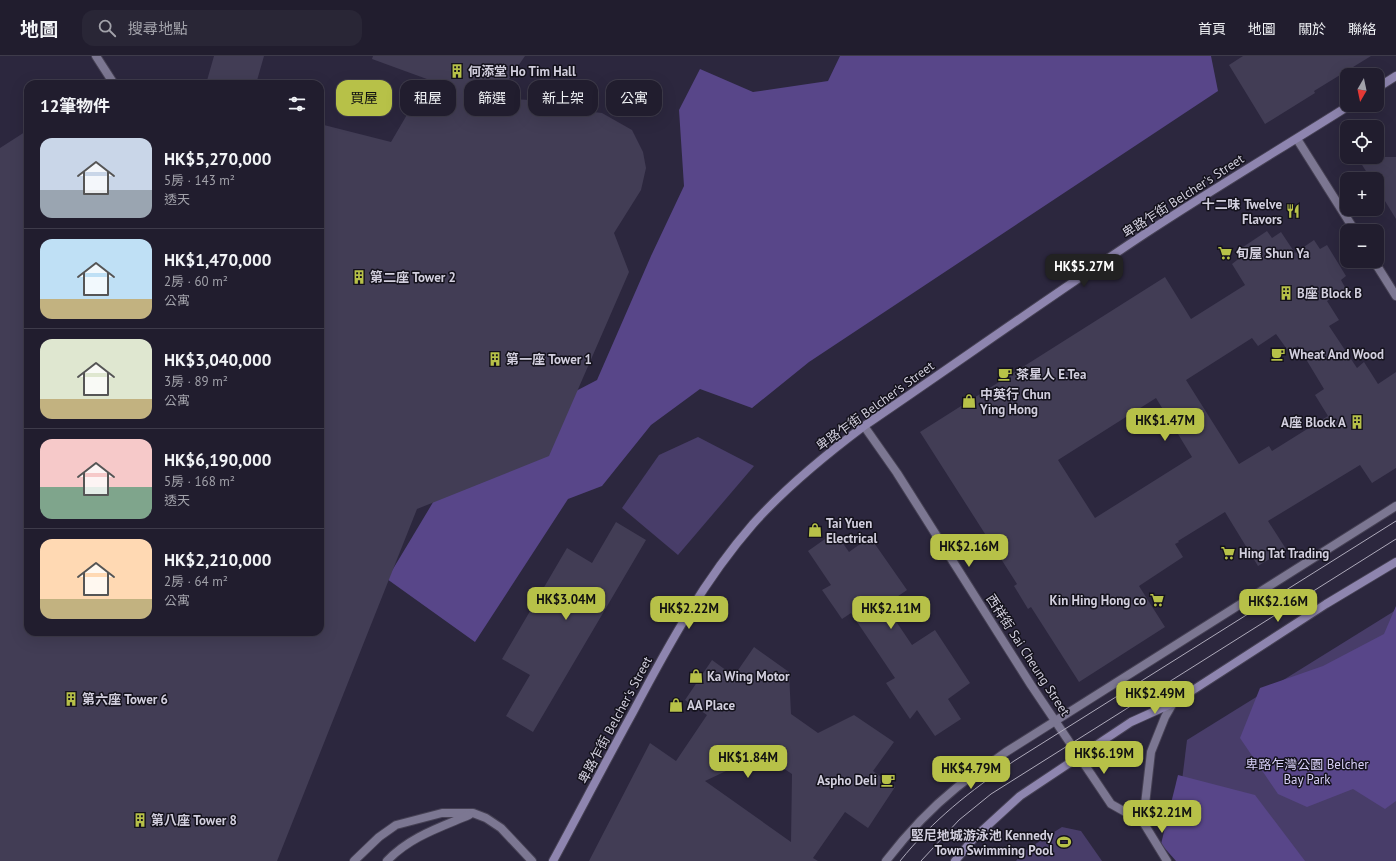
<!DOCTYPE html>
<html lang="zh-TW">
<meta charset="utf-8">
<style>
body{margin:0;font-family:"PT Sans","Noto Sans TC",sans-serif;background:#292636;color:#f1f3f6;height:100vh;display:flex;flex-direction:column;font-size:15px;white-space:nowrap}
*{box-sizing:border-box;margin:0}
p{font-size:13px;color:#a2a2aa}
.icon{flex:none;width:22px;height:22px;fill:none;stroke:currentColor;stroke-width:2;stroke-linecap:round;stroke-linejoin:round}
.map{position:relative;flex:1;overflow:hidden}
.details{position:absolute;left:24px;top:24px;width:300px;height:556px;display:flex;flex-direction:column;background:#211d2e;border-radius:12px;box-shadow:0 4px 16px #0002,0 0 0 1px #3e3b4a}
.details>*{flex:none}
.guide{position:absolute;left:336px;top:24px;width:380px;height:36px;display:flex;gap:8px}
.needle{width:26px;rotate:189deg}
.tools{position:absolute;left:1340px;top:12px;display:grid;gap:8px}
.tools a{display:grid;place-items:center;width:44px;height:44px;border-radius:8px;background:#211d2e;box-shadow:0 4px 16px #0002,0 0 0 1px #3e3b4a;font-size:20px}
.price{position:absolute;translate:-50% -34px;padding:0 9px;border-radius:8px;background:#b7c148;color:#111;font-size:13px;line-height:26px;filter:drop-shadow(0 1px 2px #0008)}
.price::after{content:'';position:absolute;left:50%;top:24px;width:12px;height:9px;margin-left:-6px;background:inherit;clip-path:polygon(0 0,100% 0,50% 100%)}
.price.selected{background:#222;color:#fff}
ul{padding:0;list-style:none}
li{display:flex;align-items:center;gap:12px;height:100px;padding:0 16px}
li+li{border-top:1px solid #3e3b4a}
li span{display:grid;place-items:center;flex:none;width:112px;height:80px;border-radius:12px;color:#555}
li>.icon{margin-inline-start:auto}
span .icon{width:48px;height:48px;fill:#fffc;stroke-width:1}
li b{font-size:17px}
h2{display:flex;justify-content:space-between;align-items:center;height:48px;padding:0 16px;font-size:17px}
.pill{padding:0 14px;border-radius:12px;background:#211d2e;box-shadow:0 4px 16px #0002,0 0 0 1px #3e3b4a;font-size:14px;line-height:36px}
.pill.selected{background:#b7c148;color:#111}
header{display:flex;align-items:center;gap:24px;box-sizing:border-box;height:56px;padding:0 20px;background:#211d2e;border-bottom:1px solid #3e3b4a}
header strong{font-size:19px}
nav{display:flex;gap:22px;margin-inline-start:auto;font-size:14px}
.search{width:280px;height:36px;background:#292636;display:flex;align-items:center;gap:10px;box-sizing:border-box;padding:0 14px;border-radius:12px;color:#a2a2aa;font-size:15px}
.map>svg:first-child{display:block}
.green{fill:#483d69}
.forest{fill:#584689}
.building{fill:#423d55;fill-rule:evenodd}
.lines{fill:none;stroke-linecap:round;stroke-linejoin:round}
.service-casing{stroke:#464154;stroke-width:10}
.tertiary-casing{stroke:#464154;stroke-width:10}
.secondary-casing{stroke:#464154;stroke-width:10}
.service{stroke:#7c7792;stroke-width:8}
.tertiary{stroke:#7c7792;stroke-width:8}
.secondary{stroke:#8e85af;stroke-width:8}
.tram{stroke:#aeaabb;stroke-width:1}
.labels{text-anchor:middle;dominant-baseline:central;stroke-width:3;stroke-linejoin:round;paint-order:stroke}
.poi-label{font-size:13px;font-weight:bold;fill:#d2cfde;stroke:#14121c;text-anchor:start}
.street-label{font-size:13px;fill:#d2cfde;stroke:#14121c}
.park-label{font-size:13px;fill:#d8d0f8;stroke:#14121c}
</style>
<header>
<strong>地圖</strong>
<div class="search"><svg class="icon" aria-label="search" viewBox="0 0 24 24"><circle cx="10" cy="10" r="6"/><path d="M15 15l6 6"/></svg>搜尋地點</div>
<nav><a>首頁</a><a>地圖</a><a>關於</a><a>聯絡</a></nav>
</header>
<div class="map">
<svg width="1396" height="805" viewBox="0 0 1396 805">
<rect width="100%" height="100%" fill="#2c273e"/>
<g class="green">
<polygon points="698,381 754,410 678,499 622,452 659,399"/>
<polygon points="1396,554 1396,805 1227,805 1181,733 1187,684"/>
<polygon points="1062,771 1081,775 1102,805 1016,805 1023,796"/>
</g>
<g class="forest">
<polygon points="840,0 1211,0 1218,35 809,306 752,352 700,333 651,369 602,430 568,443 475,586 387,523 465,393 597,324 651,200 684,130 679,54 700,13 753,36 828,25"/>
<polygon points="1396,550 1396,745 1385,753 1353,733 1307,751 1278,738 1240,682 1260,632 1323,610 1384,578"/>
<polygon points="1178,719 1255,739 1305,805 1176,805 1161,788"/>
</g>
<g class="building">
<polygon points="214,0 264,0 256,28 206,28"/>
<polygon points="373,0 525,0 496,42 563,46 567,53 602,57 632,74 643,96 646,112 641,134 614,177 629,216 549,400 417,453 277,805 0,805 0,92 28,74 28,576 320,576 320,68 391,86 408,57 446,30 372,3"/>
<polygon points="1243,0 1371,0 1314,35 1315,37 1265,68 1229,9"/>
<polygon points="1357,101 1396,101 1396,163 1377,132 1377,123 1371,123"/>
<path d="M1267 175 1272 182 1281 176 1295 197 1314 184 1320 193 1327 189 1346 220 1341 224 1346 233 1327 245 1339 264 1329 270 1357 312 1364 306 1378 328 1396 316V412L1372 427 1360 409 1268 465 1286 493 1258 510 1225 456 1178 485 1179 486 1175 488 1183 501 1139 530 1165 571 1079 626 1031 551 1028 553 1014 530 1017 528 920 376 1165 221 1191 263 1245 229 1232 208 1241 201 1237 195ZM1276 278 1289 296 1298 290 1324 333 1315 339 1328 360 1272 395 1269 390 1239 408 1186 324 1252 282 1258 290ZM1156 342 1192 401 1095 462 1058 404Z"/>
<polygon points="616,466 646,484 533,676 506,660 530,619 502,603 567,492 592,507"/>
<polygon points="835,476 849,496 870,481 907,534 885,549 912,589 935,574 970,627 948,643 961,663 935,680 917,654 910,663 886,627 895,622 872,588 851,557 842,563 822,534 831,529 808,495"/>
<path d="M754 591 789 616 791 658 818 677 854 659 894 686 873 715 895 731 868 772 845 756 813 802 818 805H589L650 687 676 705 707 659 685 644 712 604 734 620ZM762 698 792 718 791 786 705 725Z"/>
</g>
<g class="lines">
<defs>
<g id="service">
<polyline points="96,0 114,28"/>
<polyline points="354,805 379,781 396,769 442,757 473,757 486,762 501,772 532,805"/>
<path d="M387 805C409 781 441 771 469 759"/>
</g>
<g id="tertiary">
<polyline points="1297,83 1355,175"/>
<polyline points="1374,205 1396,240"/>
<polyline points="864,370 897,417 1031,629 1105,739 1111,748 1143,766 1167,805"/>
<polyline points="1143,766 1151,696 1165,661 1173,647"/>
<path d="M886 805C906 779 930 753 956 732 972 719 990 708 1006 696L1396 450"/>
</g>
<g id="secondary">
<polyline points="1377,32 1396,20"/>
<path d="M553 805C580 755 606 705 633 656 668 590 704 524 753 468 786 431 824 400 864 370 958 306 1051 240 1146 177 1213 133 1282 92 1350 49"/>
<polyline points="955,805 974,782 1020,740 1131,666 1173,647 1326,548 1396,506"/>
</g>
</defs>
<use href="#service" class="service-casing"/>
<use href="#tertiary" class="tertiary-casing"/>
<use href="#secondary" class="secondary-casing"/>
<use href="#service" class="service"/>
<use href="#tertiary" class="tertiary"/>
<use href="#secondary" class="secondary"/>
<g class="tram">
<path d="M900 805C934 763 969 736 1014 705L1396 465"/>
<polyline points="921,805 959,764 991,738 1396,483"/>
</g>
</g>
<defs>
<symbol id="building-bare" viewBox="-9 -9 18 18"><path d="M-4-6H4V6H1V3H-1V6H-4ZM-2.5-4.3h1.7v1.8h-1.7ZM.8-4.3h1.7v1.8H.8ZM-2.5-1h1.7V.8h-1.7ZM.8-1h1.7V.8H.8Z" fill="#b7c148" stroke="#14121c" stroke-width="2.5" paint-order="stroke"/></symbol>
<symbol id="restaurant-bare" viewBox="-9 -9 18 18"><path d="M-5-6h1v4h1v-4h1v4h1v-4h1v5L-1.5 .5V6h-2V.5L-5-1ZM5-6V6H3V1.5H1.5Q1.5-4 5-6Z" fill="#b7c148" stroke="#14121c" stroke-width="2.5" paint-order="stroke"/></symbol>
<symbol id="supermarket-bare" viewBox="-9 -9 18 18"><path d="M-6-5.5h2.5l.6 2H6L4.5 2H-2.5L-4.4-4H-6ZM-1.5 3.2a1.3 1.3 0 1 0 .1 0ZM3 3.2a1.3 1.3 0 1 0 .1 0Z" fill="#b7c148" stroke="#14121c" stroke-width="2.5" paint-order="stroke"/></symbol>
<symbol id="cafe-bare" viewBox="-9 -9 18 18"><path d="M-5.5-4.5H6V0H3Q3 3.5 0 3.5H-2.5Q-5.5 3.5-5.5 0ZM3-3.2v2h1.7v-2ZM-6 4.5H4V6H-6Z" fill="#b7c148" stroke="#14121c" stroke-width="2.5" paint-order="stroke"/></symbol>
<symbol id="shop-bare" viewBox="-9 -9 18 18"><path d="M-5-2.5h2.3a2.7 3.5 0 0 1 5.4 0H5L5.5 6h-11ZM-1.5-2.5h3a1.5 2.3 0 0 0-3 0Z" fill="#b7c148" stroke="#14121c" stroke-width="2.5" paint-order="stroke"/></symbol>
<symbol id="stadium-bare" viewBox="-9 -9 18 18"><path d="M0-5a6.5 5 0 1 0 0 10a6.5 5 0 1 0 0-10ZM-3.5-1.8h7v3.6h-7Z" fill="#b7c148" stroke="#14121c" stroke-width="2.5" paint-order="stroke"/></symbol>
</defs>
<g fill-rule="evenodd">
<use href="#building-bare" x="447" y="5" width="20" height="20"/>
<use href="#restaurant-bare" x="1283" y="145" width="20" height="20"/>
<use href="#supermarket-bare" x="1215" y="187" width="20" height="20"/>
<use href="#building-bare" x="349" y="211" width="20" height="20"/>
<use href="#building-bare" x="1276" y="227" width="20" height="20"/>
<use href="#cafe-bare" x="1268" y="288" width="20" height="20"/>
<use href="#building-bare" x="485" y="293" width="20" height="20"/>
<use href="#cafe-bare" x="995" y="308" width="20" height="20"/>
<use href="#shop-bare" x="959" y="335" width="20" height="20"/>
<use href="#building-bare" x="1347" y="356" width="20" height="20"/>
<use href="#shop-bare" x="805" y="464" width="20" height="20"/>
<use href="#supermarket-bare" x="1218" y="487" width="20" height="20"/>
<use href="#supermarket-bare" x="1147" y="534" width="20" height="20"/>
<use href="#shop-bare" x="686" y="610" width="20" height="20"/>
<use href="#building-bare" x="61" y="633" width="20" height="20"/>
<use href="#shop-bare" x="666" y="639" width="20" height="20"/>
<use href="#cafe-bare" x="878" y="714" width="20" height="20"/>
<use href="#building-bare" x="130" y="754" width="20" height="20"/>
<use href="#stadium-bare" x="1054" y="776" width="20" height="20"/>
</g>
<g class="labels">
<g class="poi-label">
<text x="468" y="15">何添堂 Ho Tim Hall</text>
<text x="1282" y="148" text-anchor="end">十二味 Twelve<tspan x="1282" dy="15">Flavors</tspan></text>
<text x="1236" y="197">旬屋 Shun Ya</text>
<text x="370" y="221">第二座 Tower 2</text>
<text x="1297" y="237">B座 Block B</text>
<text x="1289" y="298">Wheat And Wood</text>
<text x="506" y="303">第一座 Tower 1</text>
<text x="1016" y="318">茶星人 E.Tea</text>
<text x="980" y="338">中英行 Chun<tspan x="980" dy="15">Ying Hong</tspan></text>
<text x="1346" y="366" text-anchor="end">A座 Block A</text>
<text x="826" y="467">Tai Yuen<tspan x="826" dy="15">Electrical</tspan></text>
<text x="1239" y="497">Hing Tat Trading</text>
<text x="1146" y="544" text-anchor="end">Kin Hing Hong co</text>
<text x="707" y="620">Ka Wing Motor</text>
<text x="82" y="643">第六座 Tower 6</text>
<text x="687" y="649">AA Place</text>
<text x="877" y="724" text-anchor="end">Aspho Deli</text>
<text x="151" y="764">第八座 Tower 8</text>
<text x="1053" y="779" text-anchor="end">堅尼地城游泳池 Kennedy<tspan x="1053" dy="15">Town Swimming Pool</tspan></text>
</g>
<g class="street-label">
<text transform="translate(1183 140) rotate(-33)">卑路乍街 Belcher's Street</text>
<text transform="translate(875 350) rotate(-36)">卑路乍街 Belcher's Street</text>
<text transform="translate(1028 599) rotate(57)">西祥街 Sai Cheung Street</text>
<text transform="translate(615 664) rotate(-62)">卑路乍街 Belcher's Street</text>
</g>
<g class="park-label">
<text x="1307" y="708">卑路乍灣公園 Belcher<tspan x="1307" dy="15">Bay Park</tspan></text>
</g>
</g>
</svg>
<div class="tools">
<a><svg class="needle" viewBox="-14 -14 28 28"><path d="M0-13l5 13h-10z" fill="#e53935"/><path d="M0 13l5-13h-10z" fill="#a2a2aa"/></svg></a>
<a><svg class="icon" aria-label="locate" viewBox="0 0 24 24"><circle cx="12" cy="12" r="6"/><path d="M12 2v4M12 18v4M2 12h4M18 12h4"/></svg></a>
<a>+</a>
<a>−</a>
</div>
<b class="price selected" style="left:1084px;top:232px">HK$5.27M</b>
<b class="price" style="left:1165px;top:386px">HK$1.47M</b>
<b class="price" style="left:969px;top:512px">HK$2.16M</b>
<b class="price" style="left:566px;top:565px">HK$3.04M</b>
<b class="price" style="left:1278px;top:567px">HK$2.16M</b>
<b class="price" style="left:689px;top:574px">HK$2.22M</b>
<b class="price" style="left:891px;top:574px">HK$2.11M</b>
<b class="price" style="left:1155px;top:659px">HK$2.49M</b>
<b class="price" style="left:1104px;top:719px">HK$6.19M</b>
<b class="price" style="left:748px;top:723px">HK$1.84M</b>
<b class="price" style="left:971px;top:734px">HK$4.79M</b>
<b class="price" style="left:1162px;top:778px">HK$2.21M</b>
<div class="guide">
<a class="pill selected">買屋</a>
<a class="pill">租屋</a>
<a class="pill">篩選</a>
<a class="pill">新上架</a>
<a class="pill">公寓</a>
</div>
<section class="details">
<h2>12筆物件<svg class="icon" aria-label="filters" viewBox="0 0 24 24"><path d="M4 7h16M4 17h16"/><circle cx="9" cy="7" r="2"/><circle cx="15" cy="17" r="2"/></svg></h2>
<ul>
<li><span style="background:linear-gradient(#c9d6e8 65%,#9aa5b1 0)"><svg class="icon" aria-label="home" viewBox="0 0 24 24"><path d="M3 11l9-7 9 7M6 9v11h12V9"/></svg></span><div><b>HK$5,270,000</b><p>5房 · 143 m²</p><p>透天</p></div></li>
<li><span style="background:linear-gradient(#bfe0f5 75%,#c2b280 0)"><svg class="icon" aria-label="home" viewBox="0 0 24 24"><path d="M3 11l9-7 9 7M6 9v11h12V9"/></svg></span><div><b>HK$1,470,000</b><p>2房 · 60 m²</p><p>公寓</p></div></li>
<li><span style="background:linear-gradient(#dfe7d0 75%,#c2b280 0)"><svg class="icon" aria-label="home" viewBox="0 0 24 24"><path d="M3 11l9-7 9 7M6 9v11h12V9"/></svg></span><div><b>HK$3,040,000</b><p>3房 · 89 m²</p><p>公寓</p></div></li>
<li><span style="background:linear-gradient(#f6c9c9 60%,#7fa58c 0)"><svg class="icon" aria-label="home" viewBox="0 0 24 24"><path d="M3 11l9-7 9 7M6 9v11h12V9"/></svg></span><div><b>HK$6,190,000</b><p>5房 · 168 m²</p><p>透天</p></div></li>
<li><span style="background:linear-gradient(#ffd9b3 75%,#c2b280 0)"><svg class="icon" aria-label="home" viewBox="0 0 24 24"><path d="M3 11l9-7 9 7M6 9v11h12V9"/></svg></span><div><b>HK$2,210,000</b><p>2房 · 64 m²</p><p>公寓</p></div></li>
</ul>
</section>
</div>
